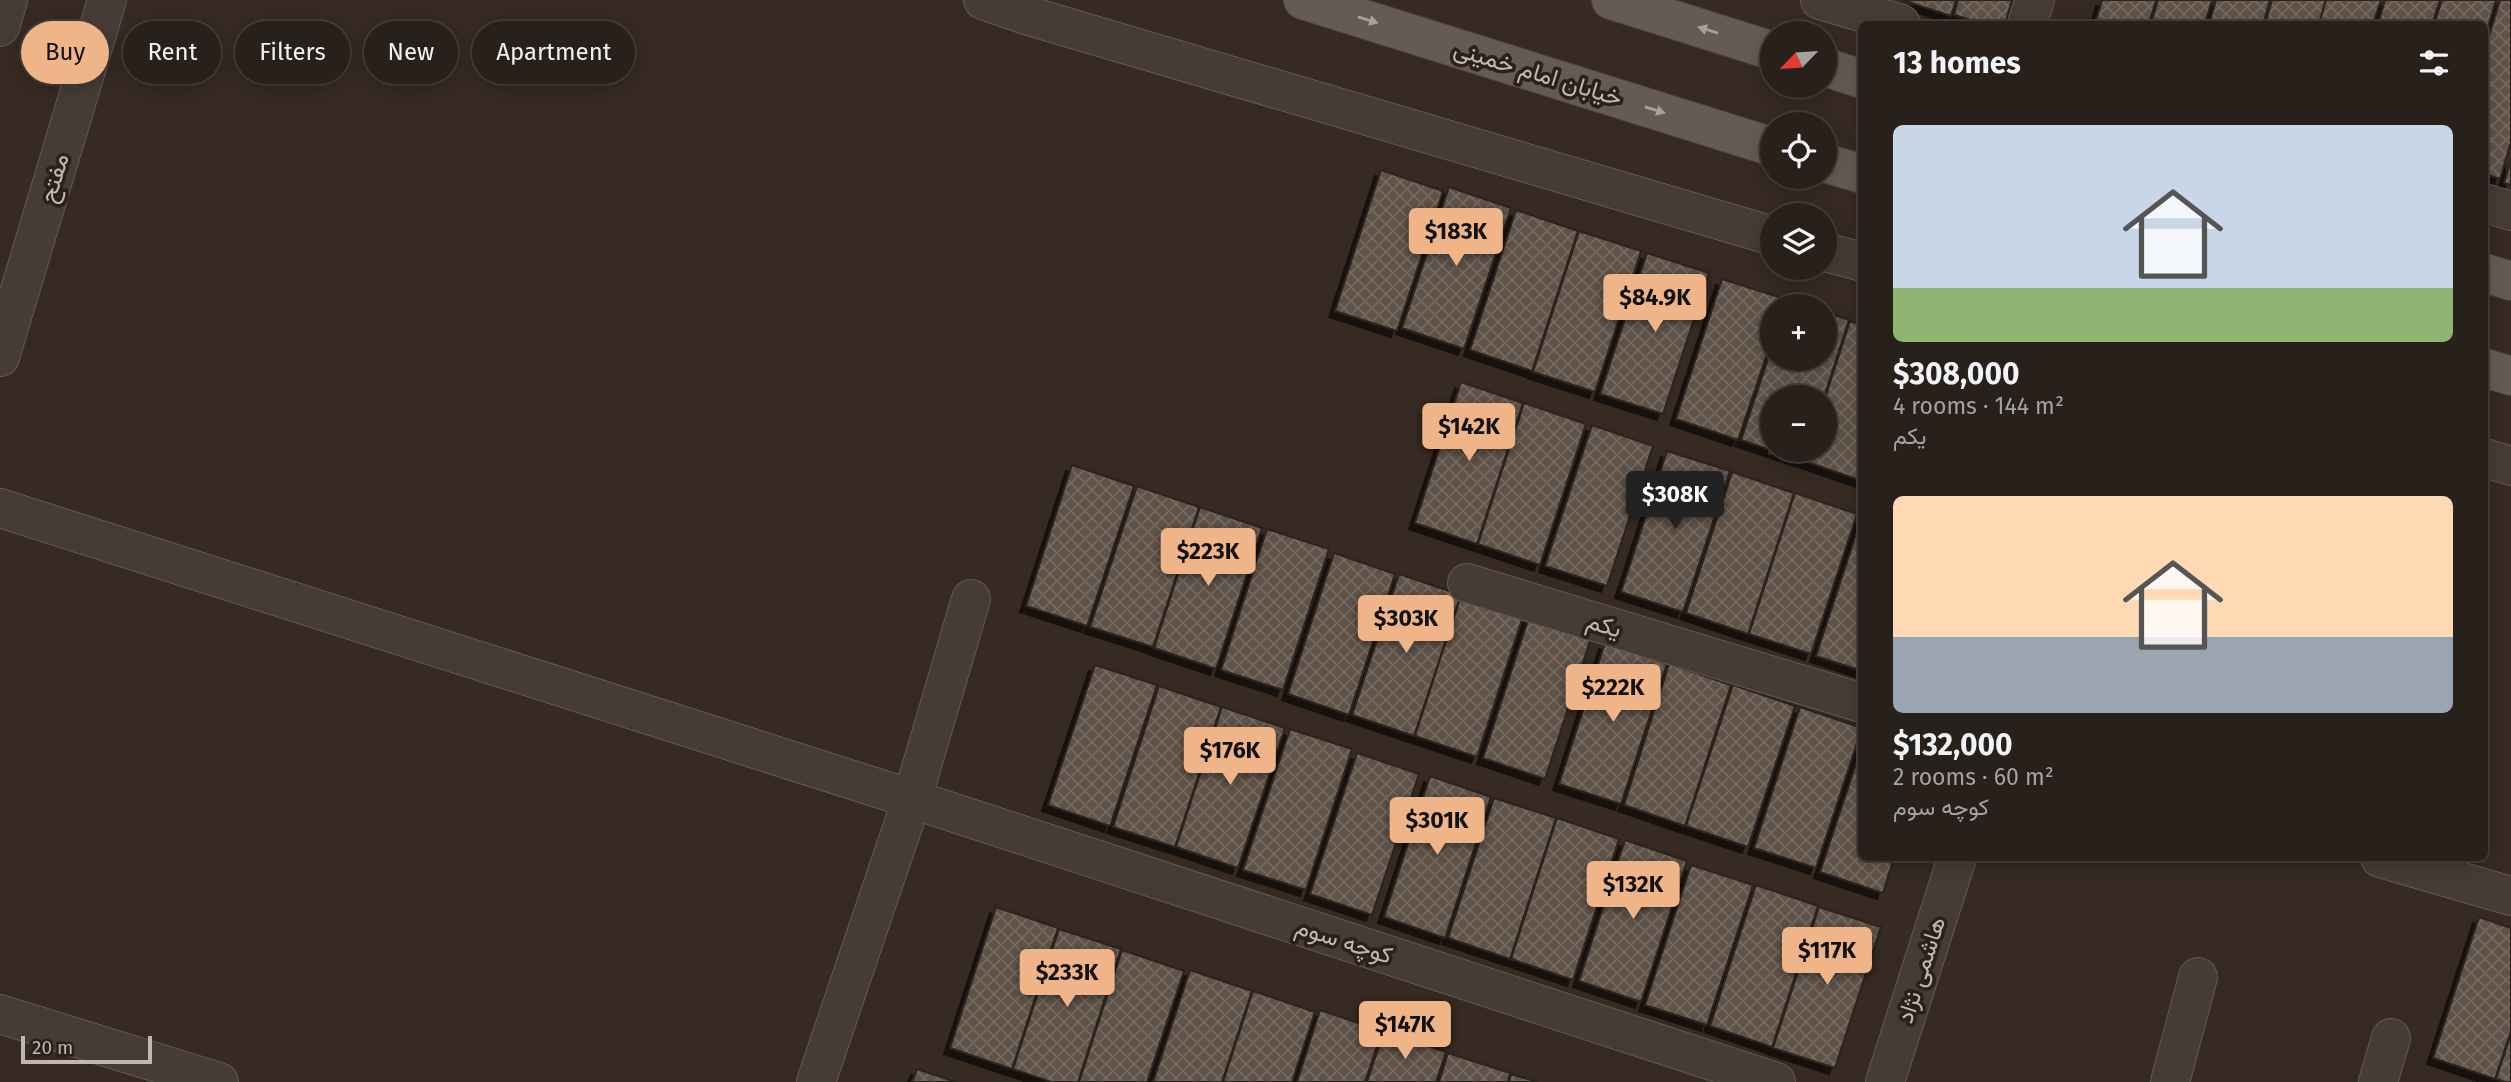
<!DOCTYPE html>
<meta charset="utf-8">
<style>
body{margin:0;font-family:"Fira Sans",Vazirmatn,sans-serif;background:#302823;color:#f1f3f6;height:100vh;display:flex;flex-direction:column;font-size:26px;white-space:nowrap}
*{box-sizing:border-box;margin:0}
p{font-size:23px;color:#a5a3a2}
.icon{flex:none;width:38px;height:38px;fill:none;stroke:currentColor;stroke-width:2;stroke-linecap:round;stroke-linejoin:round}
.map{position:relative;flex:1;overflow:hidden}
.drawer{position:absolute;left:1858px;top:21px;width:630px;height:840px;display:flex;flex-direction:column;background:#28201a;border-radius:10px;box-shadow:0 4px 18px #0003,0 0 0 2px #443e39}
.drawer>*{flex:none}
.top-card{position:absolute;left:21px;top:21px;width:665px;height:63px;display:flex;gap:14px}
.needle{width:46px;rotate:245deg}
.controls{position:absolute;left:1760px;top:21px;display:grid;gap:14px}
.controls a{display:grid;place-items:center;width:77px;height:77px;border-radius:50%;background:#28201a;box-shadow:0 4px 18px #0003,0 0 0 2px #443e39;font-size:35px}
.scale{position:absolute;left:21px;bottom:18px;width:131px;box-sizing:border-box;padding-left:7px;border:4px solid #c3b8af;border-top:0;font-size:19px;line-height:24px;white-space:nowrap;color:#c3b8af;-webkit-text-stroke:5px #2b211a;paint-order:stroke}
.price{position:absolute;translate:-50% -60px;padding:0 16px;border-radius:7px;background:#efb588;color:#111;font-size:23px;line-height:46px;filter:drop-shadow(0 2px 4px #0008)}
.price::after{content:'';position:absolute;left:50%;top:42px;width:21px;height:16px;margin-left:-10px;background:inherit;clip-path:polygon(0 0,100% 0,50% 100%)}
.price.active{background:#222;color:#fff}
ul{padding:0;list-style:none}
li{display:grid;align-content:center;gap:14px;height:371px;padding:0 35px}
li span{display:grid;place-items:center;height:217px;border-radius:10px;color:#555}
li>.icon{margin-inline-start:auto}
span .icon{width:126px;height:126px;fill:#fffc;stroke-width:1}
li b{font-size:30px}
h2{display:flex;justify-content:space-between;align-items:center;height:84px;padding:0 35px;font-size:30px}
.tag{padding:0 24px;border-radius:32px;background:#28201a;box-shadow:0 4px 18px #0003,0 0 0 2px #443e39;font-size:24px;line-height:63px}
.tag.active{background:#efb588;color:#111}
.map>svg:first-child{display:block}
.building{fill:url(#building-cross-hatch);stroke:#2d231c;stroke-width:2;filter:url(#shadow)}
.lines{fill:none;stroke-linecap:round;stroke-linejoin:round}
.minor-casing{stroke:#645a52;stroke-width:40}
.major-casing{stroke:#50453e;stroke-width:40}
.minor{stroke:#463c35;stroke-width:38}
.major{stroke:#665b53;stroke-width:38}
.oneway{fill:#aca198}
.labels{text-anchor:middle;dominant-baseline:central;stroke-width:7;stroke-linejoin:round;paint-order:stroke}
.street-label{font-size:24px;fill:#c3b8af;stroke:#2b211a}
</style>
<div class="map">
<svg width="2511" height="1082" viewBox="0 0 2511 1082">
<defs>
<pattern id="building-cross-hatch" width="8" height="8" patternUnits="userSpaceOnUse" patternTransform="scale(1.75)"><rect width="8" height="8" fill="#5f5248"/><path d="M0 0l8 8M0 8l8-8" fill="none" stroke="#746960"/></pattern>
<filter id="shadow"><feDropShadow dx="-6" dy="6" stdDeviation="0" flood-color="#0009"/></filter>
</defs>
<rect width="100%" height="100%" fill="#362a22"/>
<g class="building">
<polygon points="1902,0 1956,0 1951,16"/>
<polygon points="1958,0 2012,0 2005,24 1984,24 1954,15"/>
<polygon points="2102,0 2156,0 2149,24 2095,24"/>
<polygon points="2158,0 2212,0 2205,24 2151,24"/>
<polygon points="2216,0 2270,0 2263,24 2209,24"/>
<polygon points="2272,0 2326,0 2319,24 2265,24"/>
<polygon points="2326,0 2381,0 2373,24 2319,24"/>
<polygon points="2385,0 2440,0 2432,24 2378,24"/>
<polygon points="2442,0 2496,0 2485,37 2485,24 2434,24"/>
<polygon points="2500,0 2511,0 2511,142 2500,179 2485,174 2485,49"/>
<polygon points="2511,160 2511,185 2504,183"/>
<polygon points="1381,170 1443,191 1397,331 1335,311"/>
<polygon points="1449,187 1511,208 1464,349 1402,328"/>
<polygon points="1516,210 1578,231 1532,371 1470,350"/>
<polygon points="1579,231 1641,251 1595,392 1533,372"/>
<polygon points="1647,253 1709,273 1663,414 1600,394"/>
<polygon points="1722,279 1785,299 1783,306 1773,306 1773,336 1738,440 1676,419"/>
<polygon points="1788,300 1807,306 1785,306"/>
<polygon points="1825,312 1849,320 1824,397 1773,397 1773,450 1807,450 1803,461 1741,440 1773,344 1773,359 1825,359"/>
<polygon points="1850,321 1862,325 1862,481 1804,461 1808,450 1825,450 1825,398"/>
<polygon points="1461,382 1523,403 1477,544 1415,523"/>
<polygon points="1524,403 1586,424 1540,565 1478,544"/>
<polygon points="1592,425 1653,446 1607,586 1545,566"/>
<polygon points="1667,451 1730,471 1683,612 1621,592"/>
<polygon points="1072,465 1134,486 1087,626 1026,606"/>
<polygon points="1732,472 1794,493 1748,634 1686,613"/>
<polygon points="1137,486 1199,507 1153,647 1090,627"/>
<polygon points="1795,493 1857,514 1811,654 1749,634"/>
<polygon points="1200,507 1262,528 1216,669 1154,648"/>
<polygon points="1862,516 1862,671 1816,656"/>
<polygon points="1267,529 1329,549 1283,690 1221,670"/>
<polygon points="1334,553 1395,574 1349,715 1288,694"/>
<polygon points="1399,574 1461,595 1414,736 1352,715"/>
<polygon points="1461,595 1523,616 1477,757 1415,736"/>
<polygon points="1529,617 1591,638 1545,779 1483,758"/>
<polygon points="1605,643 1667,664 1621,804 1559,784"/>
<polygon points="1669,664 1731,685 1685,826 1624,805"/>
<polygon points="1095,665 1157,685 1110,826 1048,805"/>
<polygon points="1733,685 1795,706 1748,847 1686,826"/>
<polygon points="1159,686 1221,707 1175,847 1113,827"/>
<polygon points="1222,707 1285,728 1238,868 1176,847"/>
<polygon points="1800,707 1862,728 1816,868 1754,848"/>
<polygon points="1290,729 1352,749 1306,890 1243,870"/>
<polygon points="1862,746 1862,858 1894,858 1883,893 1820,872"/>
<polygon points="1357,753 1419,774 1372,915 1310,894"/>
<polygon points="1430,776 1491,797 1445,938 1384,917"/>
<polygon points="1494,798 1556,818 1510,959 1448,938"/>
<polygon points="1557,818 1619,839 1573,980 1511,959"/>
<polygon points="1625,840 1687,861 1641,1002 1579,981"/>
<polygon points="1691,865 1753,885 1707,1025 1645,1005"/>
<polygon points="1756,885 1818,906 1772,1047 1710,1026"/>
<polygon points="996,907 1058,928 1012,1069 950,1048"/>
<polygon points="1819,907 1881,927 1835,1068 1773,1048"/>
<polygon points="2479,917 2511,928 2511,1031 2495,1079 2433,1058"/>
<polygon points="1059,929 1121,949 1078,1082 1051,1082 1013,1069"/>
<polygon points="1122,950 1184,971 1147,1082 1079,1082"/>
<polygon points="1190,970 1252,991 1222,1082 1153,1082"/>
<polygon points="1253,991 1315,1012 1292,1082 1223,1082"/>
<polygon points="1320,1010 1382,1031 1365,1082 1297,1082"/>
<polygon points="1384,1031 1446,1052 1436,1082 1367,1082"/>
<polygon points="2511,1034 2511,1082 2505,1082 2496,1079"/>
<polygon points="1448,1053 1510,1073 1508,1082 1439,1082"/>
<polygon points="917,1069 956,1082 912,1082"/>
<polygon points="1511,1074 1537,1082 1509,1082"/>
</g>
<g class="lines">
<defs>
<g id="minor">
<polyline points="983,0 1026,15 1773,236"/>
<polyline points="1820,0 1901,24"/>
<polyline points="2027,24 2035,0"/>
<polyline points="0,27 8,0"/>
<polyline points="2485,203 2511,211"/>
<polyline points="1825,252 1862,262"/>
<polyline points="0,357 107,0"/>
<polyline points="2485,458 2511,466"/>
<polyline points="0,508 912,799 1776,1082"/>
<polyline points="1467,583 1862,703"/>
<polyline points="2380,858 2511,896"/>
<polyline points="0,1014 219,1082"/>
<polyline points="816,1082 912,799 971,599"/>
<polyline points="1885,1082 1957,858"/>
<polyline points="2170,1082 2198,977"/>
<polyline points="2378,1082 2391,1038"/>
</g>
<g id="major">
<polyline points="1303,0 1773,147"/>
<polyline points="1611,0 1773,51"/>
<polyline points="1825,67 1862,79"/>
<polyline points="1825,163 1862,174"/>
<polyline points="2485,273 2511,281"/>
<polyline points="2485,368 2511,376"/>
</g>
</defs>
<use href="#minor" class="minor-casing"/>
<use href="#major" class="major-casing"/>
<use href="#minor" class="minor"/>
<use href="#major" class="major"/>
</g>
<defs><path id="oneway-solid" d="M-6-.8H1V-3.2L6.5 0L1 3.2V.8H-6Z" transform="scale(1.75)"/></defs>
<g class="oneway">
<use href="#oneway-solid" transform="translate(1368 20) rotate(17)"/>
<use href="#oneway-solid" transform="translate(1708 30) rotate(-163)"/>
<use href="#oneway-solid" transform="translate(1655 110) rotate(17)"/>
</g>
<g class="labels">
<g class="street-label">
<text transform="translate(1538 73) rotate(17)">خیابان امام خمینی</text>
<text transform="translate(54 178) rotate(-73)">مفتح</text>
<text transform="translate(1604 625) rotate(17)">یکم</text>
<text transform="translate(1344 941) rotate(18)">کوچه سوم</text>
<text transform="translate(1921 970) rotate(-72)">هاشمی نژاد</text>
</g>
</g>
</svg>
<div class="controls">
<a><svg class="needle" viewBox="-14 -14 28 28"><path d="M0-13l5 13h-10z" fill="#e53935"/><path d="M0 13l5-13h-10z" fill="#a5a3a2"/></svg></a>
<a><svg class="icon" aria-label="locate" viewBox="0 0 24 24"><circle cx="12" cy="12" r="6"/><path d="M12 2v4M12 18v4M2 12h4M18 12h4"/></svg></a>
<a><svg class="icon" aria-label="layers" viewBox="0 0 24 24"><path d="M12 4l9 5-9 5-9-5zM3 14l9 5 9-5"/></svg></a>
<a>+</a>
<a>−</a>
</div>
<div class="scale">20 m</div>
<b class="price" style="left:1456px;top:268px">$183K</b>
<b class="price" style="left:1655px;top:334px">$84.9K</b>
<b class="price" style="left:1469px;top:463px">$142K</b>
<b class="price active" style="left:1675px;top:531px">$308K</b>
<b class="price" style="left:1208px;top:588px">$223K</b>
<b class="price" style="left:1406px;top:655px">$303K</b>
<b class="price" style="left:1613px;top:724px">$222K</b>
<b class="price" style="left:1230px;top:787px">$176K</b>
<b class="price" style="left:1437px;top:857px">$301K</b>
<b class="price" style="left:1633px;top:921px">$132K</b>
<b class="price" style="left:1827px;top:987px">$117K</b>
<b class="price" style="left:1067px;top:1009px">$233K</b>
<b class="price" style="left:1405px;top:1061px">$147K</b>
<div class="top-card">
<a class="tag active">Buy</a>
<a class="tag">Rent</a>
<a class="tag">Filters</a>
<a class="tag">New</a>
<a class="tag">Apartment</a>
</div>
<section class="drawer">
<h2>13 homes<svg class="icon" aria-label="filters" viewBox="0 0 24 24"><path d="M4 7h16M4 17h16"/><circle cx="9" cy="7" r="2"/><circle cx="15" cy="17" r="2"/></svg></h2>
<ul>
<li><span style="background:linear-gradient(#c9d6e8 75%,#8fb573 0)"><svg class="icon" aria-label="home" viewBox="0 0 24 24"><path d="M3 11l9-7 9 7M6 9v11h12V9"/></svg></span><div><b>$308,000</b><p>4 rooms · 144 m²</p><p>یکم</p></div></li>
<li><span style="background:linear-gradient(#ffd9b3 65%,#9aa5b1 0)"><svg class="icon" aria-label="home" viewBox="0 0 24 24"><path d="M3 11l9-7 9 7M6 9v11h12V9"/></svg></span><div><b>$132,000</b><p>2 rooms · 60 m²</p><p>کوچه سوم</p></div></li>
</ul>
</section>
</div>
